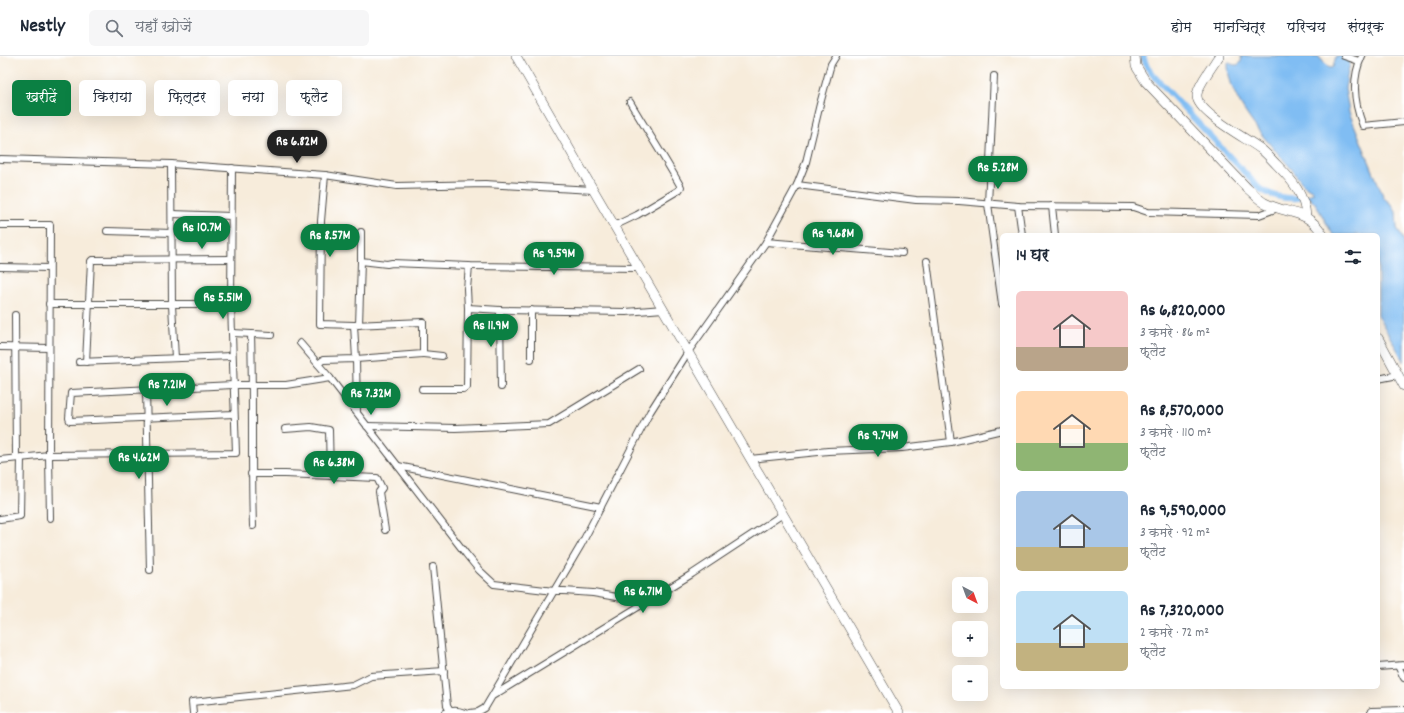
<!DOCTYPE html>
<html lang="hi">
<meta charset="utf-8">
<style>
body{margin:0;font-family:Dekko,"Playpen Sans Deva",sans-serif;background:#f6f6f7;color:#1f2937;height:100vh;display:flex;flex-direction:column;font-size:15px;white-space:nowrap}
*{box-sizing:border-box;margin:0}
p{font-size:13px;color:#747a83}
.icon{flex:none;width:22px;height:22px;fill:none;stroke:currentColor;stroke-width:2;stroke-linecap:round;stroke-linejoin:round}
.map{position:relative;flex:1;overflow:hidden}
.panel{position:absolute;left:1000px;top:177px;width:380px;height:456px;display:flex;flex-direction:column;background:#fff;border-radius:6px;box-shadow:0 4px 16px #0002}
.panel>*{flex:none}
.banner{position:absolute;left:12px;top:24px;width:380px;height:36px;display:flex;gap:8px}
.needle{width:26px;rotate:139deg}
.tools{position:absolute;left:952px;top:521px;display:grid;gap:8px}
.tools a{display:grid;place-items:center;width:36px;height:36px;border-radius:6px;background:#fff;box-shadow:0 4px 16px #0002;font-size:20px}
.price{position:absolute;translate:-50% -34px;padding:0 9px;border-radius:14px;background:#0b8043;color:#fff;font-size:13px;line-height:26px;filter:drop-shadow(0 1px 2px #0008)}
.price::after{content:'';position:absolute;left:50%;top:24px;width:12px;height:9px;margin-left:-6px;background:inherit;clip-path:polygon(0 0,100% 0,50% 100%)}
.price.current{background:#222;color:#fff}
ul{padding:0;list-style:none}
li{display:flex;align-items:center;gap:12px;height:100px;padding:0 16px}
li span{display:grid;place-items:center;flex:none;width:112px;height:80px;border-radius:6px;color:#555}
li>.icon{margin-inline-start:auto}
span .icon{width:48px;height:48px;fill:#fffc;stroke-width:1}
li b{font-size:17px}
h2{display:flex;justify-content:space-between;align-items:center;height:48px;padding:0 16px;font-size:17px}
.tag{padding:0 14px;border-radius:6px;background:#fff;box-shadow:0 4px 16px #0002;font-size:14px;line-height:36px}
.tag.current{background:#0b8043;color:#fff}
header{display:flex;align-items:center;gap:24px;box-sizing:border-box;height:56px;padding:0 20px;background:#fff;border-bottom:1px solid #e0e1e3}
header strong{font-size:19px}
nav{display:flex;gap:22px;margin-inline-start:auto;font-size:14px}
.search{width:280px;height:36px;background:#f6f6f7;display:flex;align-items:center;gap:10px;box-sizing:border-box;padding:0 14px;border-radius:6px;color:#747a83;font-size:15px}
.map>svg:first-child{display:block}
.water{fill:#80bdf3;stroke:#56748f}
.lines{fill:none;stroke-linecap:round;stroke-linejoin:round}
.canal{stroke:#80bdf3;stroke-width:6}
.street-casing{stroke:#4a4845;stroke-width:8}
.secondary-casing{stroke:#4a4845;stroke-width:10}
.street{stroke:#fff;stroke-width:6}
.secondary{stroke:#fff;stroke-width:9}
</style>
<header>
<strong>Nestly</strong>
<div class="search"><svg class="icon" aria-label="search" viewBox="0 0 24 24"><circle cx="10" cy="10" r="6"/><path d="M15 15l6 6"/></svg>यहाँ खोजें</div>
<nav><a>होम</a><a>मानचित्र</a><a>परिचय</a><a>संपर्क</a></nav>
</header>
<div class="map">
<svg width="1404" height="657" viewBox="0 0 1404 657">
<rect width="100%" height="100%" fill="#fff"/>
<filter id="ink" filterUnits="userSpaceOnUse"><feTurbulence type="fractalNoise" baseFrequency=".025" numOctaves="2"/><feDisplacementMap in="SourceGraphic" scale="8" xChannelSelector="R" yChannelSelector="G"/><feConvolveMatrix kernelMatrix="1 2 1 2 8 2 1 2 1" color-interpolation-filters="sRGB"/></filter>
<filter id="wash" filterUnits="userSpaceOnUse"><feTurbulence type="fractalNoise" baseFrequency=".012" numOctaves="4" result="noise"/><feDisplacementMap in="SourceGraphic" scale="16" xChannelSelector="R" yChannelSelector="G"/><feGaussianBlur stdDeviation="0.9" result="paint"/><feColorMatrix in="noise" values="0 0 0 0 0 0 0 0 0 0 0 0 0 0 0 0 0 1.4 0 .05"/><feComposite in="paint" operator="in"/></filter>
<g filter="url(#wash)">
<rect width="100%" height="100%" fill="#f7ecdb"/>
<path class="water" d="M1241 0H1318L1328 11 1330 12 1333 11 1336 0H1352L1348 16 1345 32 1349 56 1384 142 1392 149 1396 156 1397 172 1404 185V306L1378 260V179H1333L1315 147 1311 143 1307 142 1306 139 1313 137V135C1300 128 1299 122 1290 111 1267 85 1226 43 1228 6 1235 11 1243 10 1241 0Z"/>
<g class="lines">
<path class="canal" d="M1143 0 1147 11 1153 19 1260 133C1273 140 1283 143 1297 142"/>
</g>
</g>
<g filter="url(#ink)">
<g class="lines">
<defs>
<g id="street">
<polyline points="1344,0 1359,5"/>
<path d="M1362 0C1351 23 1354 47 1363 70L1404 66"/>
<polyline points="994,20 988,148 1002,248"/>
<polyline points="0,103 171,108 325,119 397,130 485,128 593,134"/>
<polyline points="171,108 172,249 175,302"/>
<polyline points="325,119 321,165 320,268 354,269"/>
<polyline points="797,129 916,144 959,145 1018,150 1133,151 1148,156 1259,159 1278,152"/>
<polyline points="1018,150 1022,179"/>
<polyline points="1052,150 1055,179"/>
<polyline points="172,158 231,160"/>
<polyline points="0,169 50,169 49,400 50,462"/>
<path d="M614 170 637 159 679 134 681 131C665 102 647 75 630 46"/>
<polyline points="107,175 172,177"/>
<polyline points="361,176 361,205 387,208 392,207 469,210 639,212"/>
<polyline points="766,186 902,197"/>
<polyline points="927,205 951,386"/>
<polyline points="0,211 49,212"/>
<polyline points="49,248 231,248"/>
<polyline points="468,252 500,254 626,256 663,253"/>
<polyline points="500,254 501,331"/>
<polyline points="531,254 531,303"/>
<polyline points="15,259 16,402"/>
<polyline points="359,269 361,205"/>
<polyline points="233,277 271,279"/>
<path d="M251 278C253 342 251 406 253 470"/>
<polyline points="0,291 49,292"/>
<polyline points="423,298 442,300"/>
<polyline points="79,306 232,300"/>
<polyline points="86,306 91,205 92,204 231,203"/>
<polyline points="318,308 323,304 356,303 354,269 423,266 423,298 356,303 357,356"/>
<polyline points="330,322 398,410"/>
<polyline points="1378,323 1398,319"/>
<polyline points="422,333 463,333 467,331 468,252 467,233 469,210"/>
<polyline points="146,334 150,514"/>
<polyline points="234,358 70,365 69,362 71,337 233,329 286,329 330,322 300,287"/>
<polyline points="367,370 455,372 549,368 639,313"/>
<polyline points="285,373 311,371 329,374 330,419"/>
<polyline points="750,403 828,395 902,392 951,386 1002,374"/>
<polyline points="0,404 49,399 236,397 231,248 232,112"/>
<polyline points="251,418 285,418 377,422 382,432 379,436 385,474"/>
<polyline points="601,451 398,410 466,498 479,514 494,528 554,535 564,535 593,537 646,546"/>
<polyline points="0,463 20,460 21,401"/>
<polyline points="433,511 447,650 450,655"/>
<polyline points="1398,610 1404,622"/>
<polyline points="1378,611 1404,609"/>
<polyline points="494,639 692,518 783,458"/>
<polyline points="193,657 192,646 353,629 371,620 444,615"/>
<path d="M445 657C453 654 457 654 465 657"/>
<polyline points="470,657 478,656 485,652 581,489 650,356 688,296 766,186 797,129 806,106 820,48 831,8 836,0"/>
<polyline points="1372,657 1371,655 1404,654"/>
</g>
<g id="secondary">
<polyline points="516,0 577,106 899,657"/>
<path d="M1135 0 1136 10 1146 26 1248 133C1254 138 1259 144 1265 147 1288 159 1308 153 1323 179"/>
<path d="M1219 0C1214 8 1196 32 1197 40 1197 57 1248 83 1262 94 1267 98 1272 104 1277 109 1292 124 1305 139 1306 161"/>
<polyline points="1378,282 1404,330"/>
</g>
</defs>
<use href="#street" class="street-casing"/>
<use href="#secondary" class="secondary-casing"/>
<use href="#street" class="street"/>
<use href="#secondary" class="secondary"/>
</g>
</g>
</svg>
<div class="tools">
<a><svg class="needle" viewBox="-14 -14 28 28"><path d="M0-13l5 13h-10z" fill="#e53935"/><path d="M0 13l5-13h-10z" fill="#747a83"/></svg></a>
<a>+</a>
<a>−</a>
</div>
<b class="price current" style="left:297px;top:108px">Rs 6.82M</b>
<b class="price" style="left:998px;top:134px">Rs 5.28M</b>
<b class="price" style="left:202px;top:194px">Rs 10.7M</b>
<b class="price" style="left:833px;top:200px">Rs 9.68M</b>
<b class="price" style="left:330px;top:202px">Rs 8.57M</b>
<b class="price" style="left:554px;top:220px">Rs 9.59M</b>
<b class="price" style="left:223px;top:264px">Rs 5.51M</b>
<b class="price" style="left:491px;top:292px">Rs 11.9M</b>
<b class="price" style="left:167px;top:351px">Rs 7.21M</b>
<b class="price" style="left:371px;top:360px">Rs 7.32M</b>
<b class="price" style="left:878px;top:402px">Rs 9.74M</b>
<b class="price" style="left:139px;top:424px">Rs 4.62M</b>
<b class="price" style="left:334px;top:429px">Rs 6.38M</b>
<b class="price" style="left:643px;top:558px">Rs 6.71M</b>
<div class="banner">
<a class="tag current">खरीदें</a>
<a class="tag">किराया</a>
<a class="tag">फ़िल्टर</a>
<a class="tag">नया</a>
<a class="tag">फ़्लैट</a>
</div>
<section class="panel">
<h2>14 घर<svg class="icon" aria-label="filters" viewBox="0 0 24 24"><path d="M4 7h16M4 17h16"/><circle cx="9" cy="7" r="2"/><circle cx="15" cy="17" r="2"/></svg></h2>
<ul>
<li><span style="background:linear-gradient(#f6c9c9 70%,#b9a48a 0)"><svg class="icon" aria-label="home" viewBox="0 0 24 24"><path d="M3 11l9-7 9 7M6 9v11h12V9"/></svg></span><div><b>Rs 6,820,000</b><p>3 कमरे · 86 m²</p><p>फ़्लैट</p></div></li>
<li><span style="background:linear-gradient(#ffd9b3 65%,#8fb573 0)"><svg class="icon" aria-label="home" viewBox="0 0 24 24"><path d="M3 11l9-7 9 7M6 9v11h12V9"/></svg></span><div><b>Rs 8,570,000</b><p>3 कमरे · 110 m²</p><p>फ़्लैट</p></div></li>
<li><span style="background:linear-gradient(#a9c7e8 70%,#c2b280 0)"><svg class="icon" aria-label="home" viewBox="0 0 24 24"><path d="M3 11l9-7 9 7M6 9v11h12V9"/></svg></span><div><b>Rs 9,590,000</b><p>3 कमरे · 92 m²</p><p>फ़्लैट</p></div></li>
<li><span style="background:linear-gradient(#bfe0f5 65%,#c2b280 0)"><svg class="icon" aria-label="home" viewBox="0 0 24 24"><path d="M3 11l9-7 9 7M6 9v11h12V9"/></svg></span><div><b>Rs 7,320,000</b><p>2 कमरे · 72 m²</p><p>फ़्लैट</p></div></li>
</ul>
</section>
</div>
